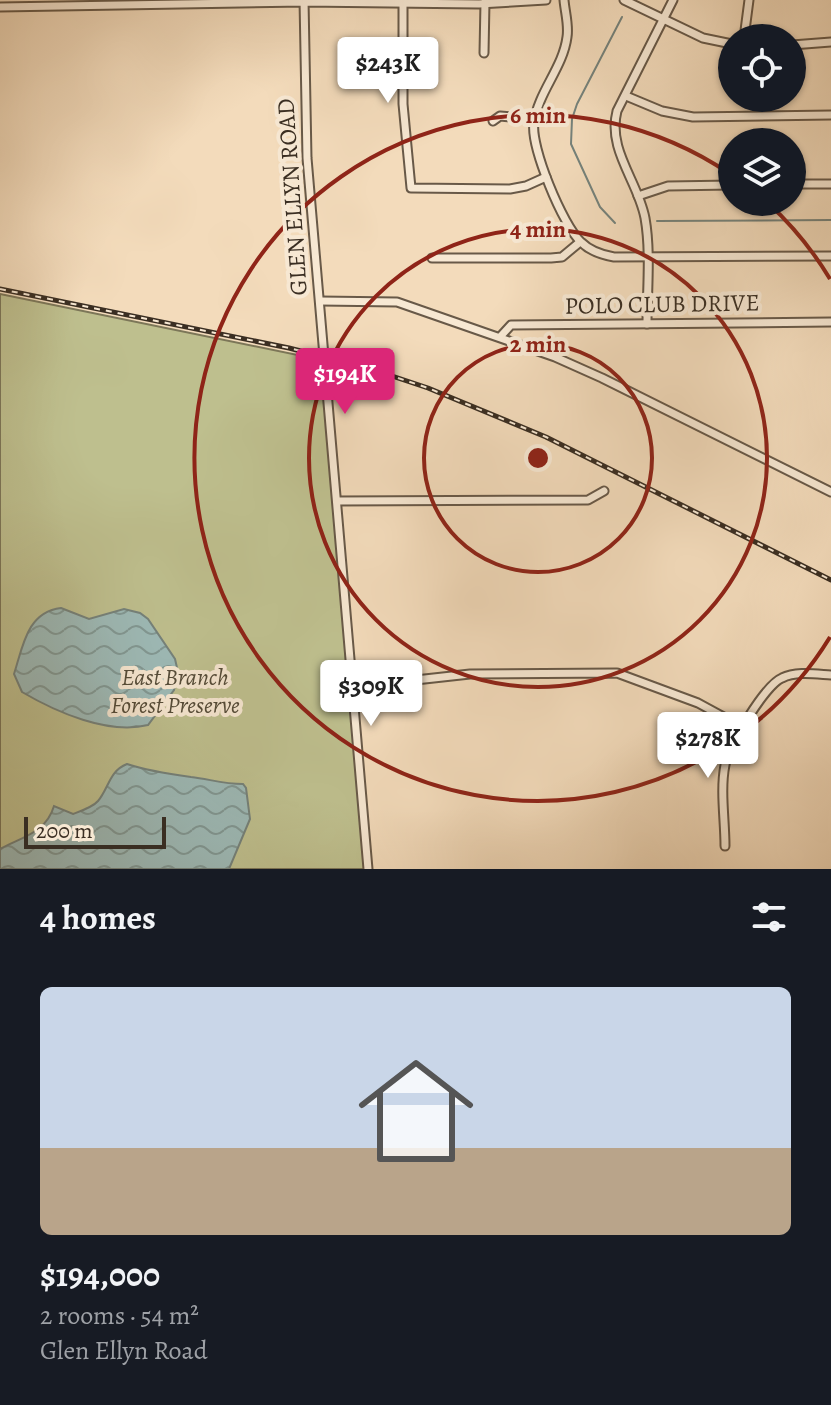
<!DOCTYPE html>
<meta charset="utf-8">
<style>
body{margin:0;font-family:Alegreya,serif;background:#20242c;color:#f1f3f6;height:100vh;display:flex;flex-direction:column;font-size:30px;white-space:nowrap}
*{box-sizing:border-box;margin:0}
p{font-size:26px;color:#9ea1a6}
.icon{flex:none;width:44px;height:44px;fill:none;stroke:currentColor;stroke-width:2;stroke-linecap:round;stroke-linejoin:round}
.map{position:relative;height:869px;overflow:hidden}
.side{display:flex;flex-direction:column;background:#171b24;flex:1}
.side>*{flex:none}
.tools{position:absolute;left:718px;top:24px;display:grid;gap:16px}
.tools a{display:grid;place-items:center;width:88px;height:88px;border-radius:50%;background:#171b24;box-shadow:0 2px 6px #0004;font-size:40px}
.scale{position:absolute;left:24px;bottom:20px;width:142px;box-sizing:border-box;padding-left:8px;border:4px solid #3a2e22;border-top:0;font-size:22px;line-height:28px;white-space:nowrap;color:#3a2e22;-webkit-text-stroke:6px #f7e8d3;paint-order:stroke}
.price{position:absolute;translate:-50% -68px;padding:0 18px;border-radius:8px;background:#fff;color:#222;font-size:26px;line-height:52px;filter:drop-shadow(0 2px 4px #0008)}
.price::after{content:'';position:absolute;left:50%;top:48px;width:24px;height:18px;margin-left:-12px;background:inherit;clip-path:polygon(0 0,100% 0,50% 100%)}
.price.active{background:#db2777;color:#fff}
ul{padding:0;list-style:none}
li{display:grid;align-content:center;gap:16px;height:424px;padding:0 40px}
li span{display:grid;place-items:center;height:248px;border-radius:12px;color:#555}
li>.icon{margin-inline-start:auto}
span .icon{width:144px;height:144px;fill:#fffc;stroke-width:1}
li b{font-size:34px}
h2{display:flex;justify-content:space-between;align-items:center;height:96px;padding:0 40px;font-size:34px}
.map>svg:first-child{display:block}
.park{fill:#bebf8e;stroke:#7c7658;stroke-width:2}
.water{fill:url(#water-waves);stroke:#75827b;stroke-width:2}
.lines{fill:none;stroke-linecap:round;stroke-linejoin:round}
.stream{stroke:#75827b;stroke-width:2}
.minor-casing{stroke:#685948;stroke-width:11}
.minor{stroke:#f7e8d3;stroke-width:7}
.rail-casing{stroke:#3a2e22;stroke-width:5}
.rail{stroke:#f7e8d3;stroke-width:2;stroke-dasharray:6;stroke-linecap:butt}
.ring{fill:none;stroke:#8f2418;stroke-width:4}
.labels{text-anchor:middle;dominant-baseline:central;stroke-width:8;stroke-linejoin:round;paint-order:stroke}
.street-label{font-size:24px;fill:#3a2e22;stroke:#f7e8d3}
.park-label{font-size:24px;font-style:italic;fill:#544b38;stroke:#f7e8d3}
.centre{fill:#8f2418;stroke:#f7e8d3;stroke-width:4}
.ring-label{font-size:24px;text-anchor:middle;font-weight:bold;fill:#8f2418;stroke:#f7e8d3;stroke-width:8;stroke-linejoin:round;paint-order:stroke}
</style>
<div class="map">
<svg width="831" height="869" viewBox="0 0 831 869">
<defs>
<pattern id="water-waves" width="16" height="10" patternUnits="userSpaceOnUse" patternTransform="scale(2)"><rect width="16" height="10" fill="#9dbab7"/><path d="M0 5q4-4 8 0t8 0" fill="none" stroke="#819894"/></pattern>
</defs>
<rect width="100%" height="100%" fill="#f3dbbb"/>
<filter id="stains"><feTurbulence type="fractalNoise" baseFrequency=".0025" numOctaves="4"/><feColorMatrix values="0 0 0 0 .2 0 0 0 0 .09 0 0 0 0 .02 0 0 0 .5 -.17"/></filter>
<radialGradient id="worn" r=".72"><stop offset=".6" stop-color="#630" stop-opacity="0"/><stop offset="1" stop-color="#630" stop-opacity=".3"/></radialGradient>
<polygon class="park" points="0,294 322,360 366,869 0,869"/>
<g class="water">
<path d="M61 608 89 619 124 609 140 613 148 619 175 659 178 672 174 690 148 725C108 735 56 712 22 692L14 674C23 646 27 612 61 608Z"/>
<path d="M127 764C148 771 169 774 191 777 209 779 223 784 243 784L246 788 250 819 229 869H0V849C22 837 46 833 54 806L73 814C81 811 93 807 98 801 109 788 109 771 127 764Z"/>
</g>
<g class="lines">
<g class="stream">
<polyline points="657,221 831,220"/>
<polyline points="615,223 600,207 571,144 572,119 577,104 622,17"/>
</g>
<defs>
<g id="minor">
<polyline points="304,0 307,158 368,869"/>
<path d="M564 0C565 12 569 25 567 37 563 68 538 92 534 123 530 146 563 226 581 242 590 251 602 255 614 257L831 256"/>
<polyline points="624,0 703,38 732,44"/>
<polyline points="403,2 403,104 411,188 510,189 526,186 546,177"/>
<polyline points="0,7 304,2 479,4 546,0"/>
<polyline points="744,38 749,0"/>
<polyline points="792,45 831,42"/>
<polyline points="484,53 485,2"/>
<polyline points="626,96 662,111 693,117 831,115"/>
<polyline points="493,121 500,116 534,119"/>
<polyline points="792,184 831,184"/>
<polyline points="638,196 668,186 732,185"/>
<polyline points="432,258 551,258 562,257 580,242"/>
<polyline points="320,301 397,302 555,357 602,378 831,492"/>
<path d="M647 324C647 289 651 252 645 218 638 181 607 150 617 111L673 0"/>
<polyline points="500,337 511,325 831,322"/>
<polyline points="337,501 588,500 604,491"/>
<polyline points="352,687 470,674 617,673 698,703 744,728"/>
<path d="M725 846C725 820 720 790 725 765 728 747 765 685 782 678 796 671 815 674 831 675"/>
</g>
</defs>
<use href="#minor" class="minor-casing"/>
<use href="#minor" class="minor"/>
<defs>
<polyline id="rail" points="0,289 289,348 371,369 428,388 546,437 831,580"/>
</defs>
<use href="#rail" class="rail-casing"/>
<use href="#rail" class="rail"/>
</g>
<g class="ring">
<circle cx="538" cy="458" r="114"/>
<circle cx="538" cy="458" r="229"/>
<path d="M830 637A343 343 0 1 1 730 174M768 203A343 343 0 0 1 830 279"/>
</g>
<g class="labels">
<g class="street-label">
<text transform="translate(292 197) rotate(-94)">GLEN ELLYN ROAD</text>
<text transform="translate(662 304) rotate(-1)">POLO CLUB DRIVE</text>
</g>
<g class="park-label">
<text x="175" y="677">East Branch<tspan x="175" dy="28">Forest Preserve</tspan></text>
</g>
</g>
<circle cx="538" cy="458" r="12" class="centre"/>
<g class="ring-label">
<text x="538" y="123">6 min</text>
<text x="538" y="237">4 min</text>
<text x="538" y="352">2 min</text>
</g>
<rect width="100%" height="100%" filter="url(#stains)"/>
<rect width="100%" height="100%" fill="url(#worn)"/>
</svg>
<div class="tools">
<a><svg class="icon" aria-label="locate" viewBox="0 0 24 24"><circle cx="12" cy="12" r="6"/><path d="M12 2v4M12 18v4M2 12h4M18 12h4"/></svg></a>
<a><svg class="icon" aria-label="layers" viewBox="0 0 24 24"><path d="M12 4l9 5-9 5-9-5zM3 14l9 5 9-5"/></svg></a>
</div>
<div class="scale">200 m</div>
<b class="price" style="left:388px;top:105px">$243K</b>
<b class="price active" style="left:345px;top:416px">$194K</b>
<b class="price" style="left:371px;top:728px">$309K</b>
<b class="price" style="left:708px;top:780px">$278K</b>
</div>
<section class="side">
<h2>4 homes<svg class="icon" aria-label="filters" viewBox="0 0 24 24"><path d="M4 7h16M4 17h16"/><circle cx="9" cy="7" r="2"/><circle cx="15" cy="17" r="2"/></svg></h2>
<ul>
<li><span style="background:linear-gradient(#c9d6e8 65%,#b9a48a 0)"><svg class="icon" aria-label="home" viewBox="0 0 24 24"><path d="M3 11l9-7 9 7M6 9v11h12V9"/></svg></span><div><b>$194,000</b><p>2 rooms · 54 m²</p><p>Glen Ellyn Road</p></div></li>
</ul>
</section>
